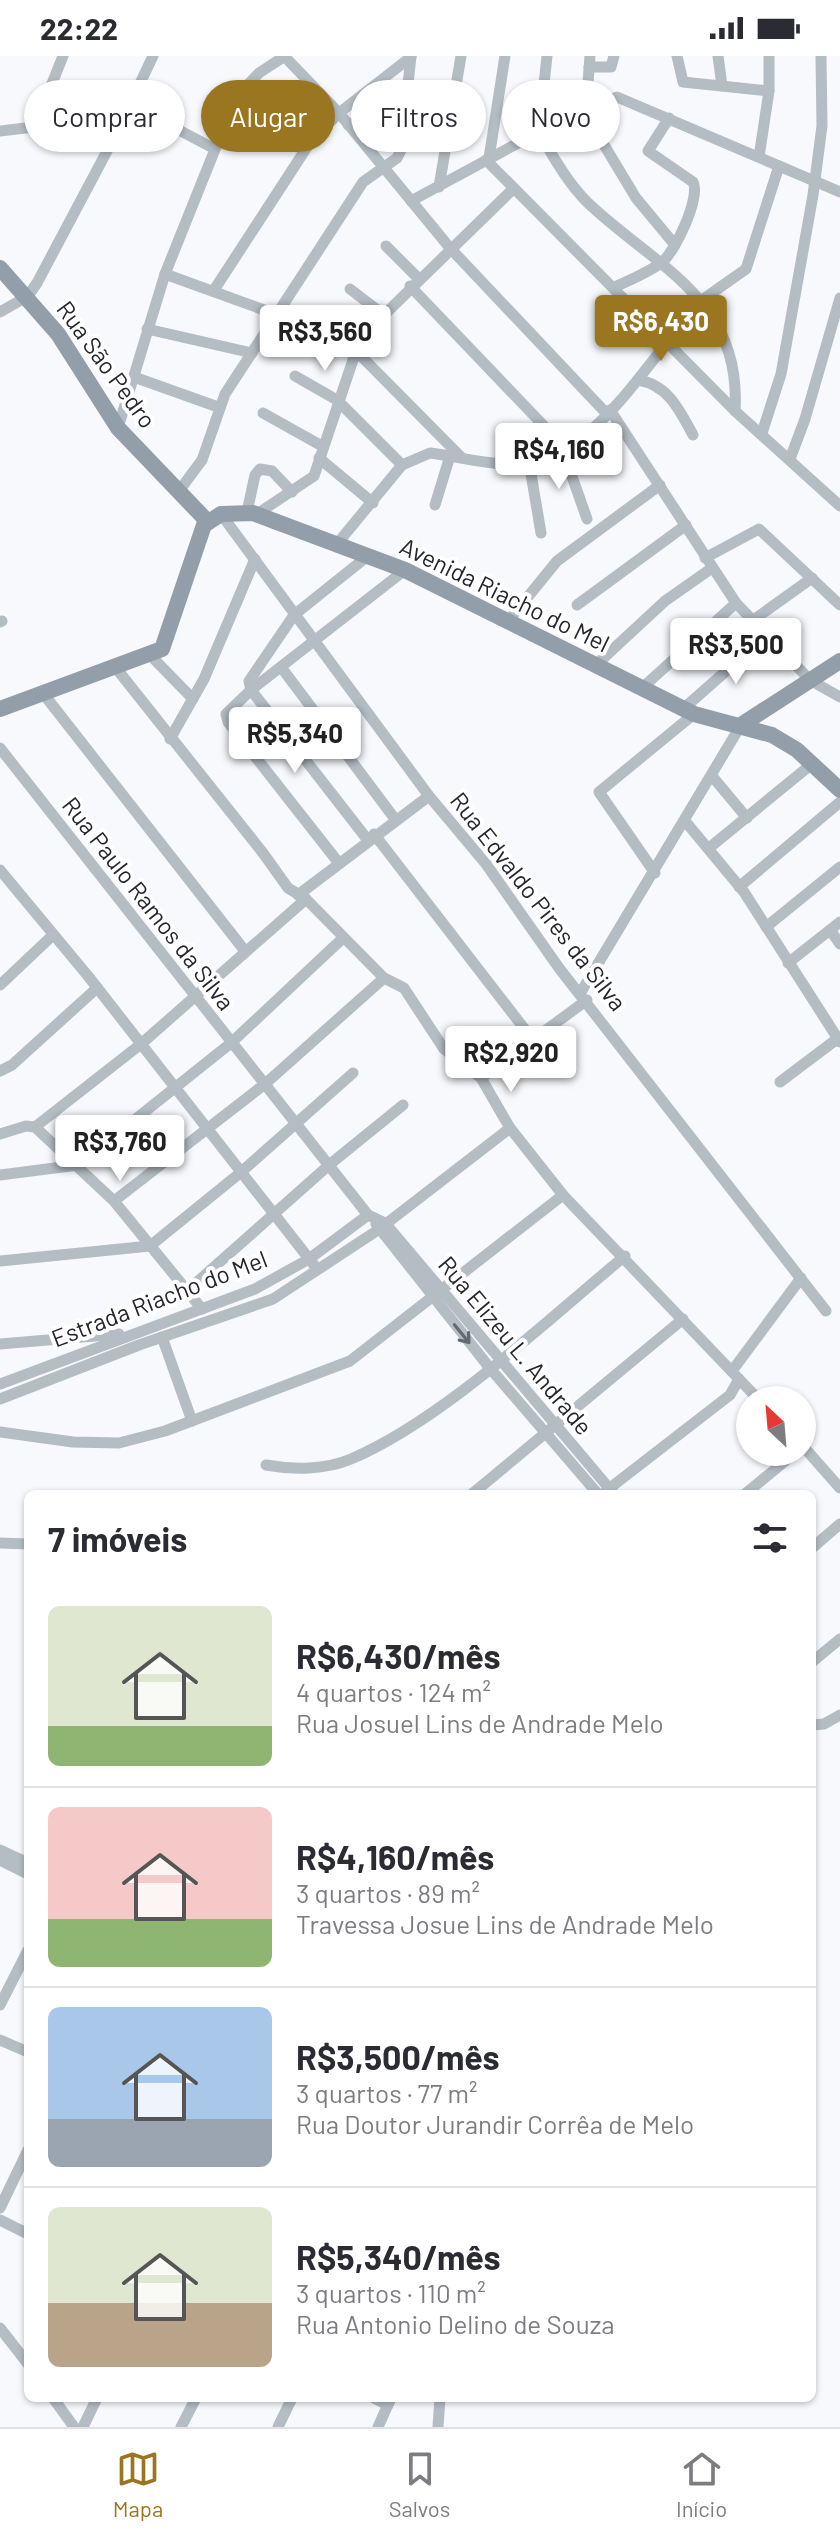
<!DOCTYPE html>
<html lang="pt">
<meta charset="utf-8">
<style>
body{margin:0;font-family:Barlow,sans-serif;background:#f7f7f7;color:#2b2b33;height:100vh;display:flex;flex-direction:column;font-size:30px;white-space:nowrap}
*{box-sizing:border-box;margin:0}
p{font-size:26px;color:#7c7c81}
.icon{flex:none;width:44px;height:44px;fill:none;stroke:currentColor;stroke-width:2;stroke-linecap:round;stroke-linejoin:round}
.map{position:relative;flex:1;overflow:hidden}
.drawer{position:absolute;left:24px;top:1434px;width:792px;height:912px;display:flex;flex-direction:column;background:#fff;border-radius:12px;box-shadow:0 2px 6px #0004}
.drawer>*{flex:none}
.guide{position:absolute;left:24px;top:24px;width:792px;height:72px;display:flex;gap:16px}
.needle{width:52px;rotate:334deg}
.controls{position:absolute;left:736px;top:1330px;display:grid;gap:16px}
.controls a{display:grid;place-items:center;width:80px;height:80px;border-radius:50%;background:#fff;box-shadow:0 2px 6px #0004;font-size:40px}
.price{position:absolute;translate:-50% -68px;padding:0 18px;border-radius:8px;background:#fff;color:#222;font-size:26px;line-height:52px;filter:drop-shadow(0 2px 4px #0008)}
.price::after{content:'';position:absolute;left:50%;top:48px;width:24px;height:18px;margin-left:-12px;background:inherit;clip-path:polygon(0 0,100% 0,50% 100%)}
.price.on{background:#9a7621;color:#fff}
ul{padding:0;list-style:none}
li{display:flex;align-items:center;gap:24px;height:200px;padding:0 24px}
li+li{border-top:2px solid #e1e1e2}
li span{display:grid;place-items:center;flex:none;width:224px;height:160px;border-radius:12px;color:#555}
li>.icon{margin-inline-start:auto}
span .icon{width:96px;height:96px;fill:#fffc;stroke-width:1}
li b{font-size:34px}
h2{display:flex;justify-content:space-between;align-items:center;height:96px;padding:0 24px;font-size:34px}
.tag{padding:0 28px;border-radius:36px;background:#fff;box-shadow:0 2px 6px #0004;font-size:28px;line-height:72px}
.tag.on{background:#9a7621;color:#fff}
.status{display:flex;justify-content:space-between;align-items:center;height:56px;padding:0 40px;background:#fff;direction:ltr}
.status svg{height:22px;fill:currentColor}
.tab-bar{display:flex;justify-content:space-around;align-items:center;height:112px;border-top:2px solid #e1e1e2;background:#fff;font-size:22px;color:#7c7c81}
.tab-bar a{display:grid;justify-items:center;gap:4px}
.tab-bar .on{color:#9a7621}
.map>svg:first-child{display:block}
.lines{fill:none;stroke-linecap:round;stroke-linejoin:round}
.street{stroke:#b4bcc4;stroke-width:11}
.secondary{stroke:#929ea9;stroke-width:16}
.oneway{stroke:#656972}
.labels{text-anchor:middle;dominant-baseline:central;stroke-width:8;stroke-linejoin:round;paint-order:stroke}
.street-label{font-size:24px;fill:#24252e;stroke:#fff}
</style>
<div class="status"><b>22:22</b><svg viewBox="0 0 49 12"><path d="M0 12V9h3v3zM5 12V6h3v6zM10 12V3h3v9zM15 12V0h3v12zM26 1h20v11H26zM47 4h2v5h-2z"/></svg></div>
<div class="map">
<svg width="840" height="2371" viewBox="0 0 840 2371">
<rect width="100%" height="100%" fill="#f8f9fd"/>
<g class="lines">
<g class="street">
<polyline points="63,0 43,50 42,70 90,72 115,80"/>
<polyline points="284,0 339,57 450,192 606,357"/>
<path d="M547 0 539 75C552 100 567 126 587 146 655 211 742 242 735 355"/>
<polyline points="677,0 683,26 769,35"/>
<polyline points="718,0 722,30"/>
<polyline points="589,11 611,11 614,0"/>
<polyline points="131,49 215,93"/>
<polyline points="407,52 453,61"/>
<polyline points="586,53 590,0"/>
<polyline points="583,54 636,142 675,189"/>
<polyline points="348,69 408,44"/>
<polyline points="0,75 42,70"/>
<polyline points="759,101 769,35 769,0"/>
<polyline points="489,102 505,0"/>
<polyline points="486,104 735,355 840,450"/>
<polyline points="439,131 461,0"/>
<polyline points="411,145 559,65 617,41 840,136"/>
<polyline points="386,190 418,222"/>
<polyline points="165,218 278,259"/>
<polyline points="410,230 566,393"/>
<path d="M615 231C630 224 647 217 661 207 675 197 701 141 693 126L648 95 669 62"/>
<polyline points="350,233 384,259"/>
<polyline points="214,234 311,85 339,57 411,1"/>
<polyline points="702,244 746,213 779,110"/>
<polyline points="0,256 28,240 37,227 115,80 153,0"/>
<polyline points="147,273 252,297"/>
<polyline points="323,273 356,295 462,402"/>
<polyline points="295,320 337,344 402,409"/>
<polyline points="134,321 218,351"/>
<path d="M638 324C668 329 679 353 693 379"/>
<polyline points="610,354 736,547 810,624 840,641"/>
<polyline points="263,357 322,390"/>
<polyline points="118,372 165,218 236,41 259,17 285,0"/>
<polyline points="762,377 781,318 813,139 822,70 821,0"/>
<polyline points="563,395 587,463"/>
<polyline points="319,402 373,447"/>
<polyline points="790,403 805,363 840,242"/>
<polyline points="529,406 541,477"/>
<polyline points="179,435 202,404 225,338 363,126 397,102 401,94 411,0"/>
<polyline points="435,449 450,400"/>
<polyline points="247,456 255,419 260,413 272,415 292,436"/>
<polyline points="221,458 429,740 486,808 559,912 826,1255"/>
<polyline points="257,458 314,420 356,295 384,259 512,134"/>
<path d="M337 488 402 409 430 397C456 400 483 408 510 408 581 408 626 337 666 288"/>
<polyline points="705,502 759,473 840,549"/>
<polyline points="577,549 686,469"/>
<polyline points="509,564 557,505 660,429"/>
<polyline points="752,565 812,522"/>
<polyline points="0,566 2,565"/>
<polyline points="150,599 193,643"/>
<polyline points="597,608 665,545 712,512"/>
<polyline points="281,611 395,763"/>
<polyline points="116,612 263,797 288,832 306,843 384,922 404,932 444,993 481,1022 510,1072 563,1139 759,1344"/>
<polyline points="642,632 736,547"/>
<polyline points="42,636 245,895"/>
<polyline points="683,653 766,580"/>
<polyline points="170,683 204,623 255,503"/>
<polyline points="0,692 368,1159 385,1167 614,1438"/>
<polyline points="712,720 747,762"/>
<polyline points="685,765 744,836 840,986"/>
<polyline points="374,778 533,984"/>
<polyline points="367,783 251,634 249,625 294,559 369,499"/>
<polyline points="709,792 813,707"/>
<polyline points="338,806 228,666 226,658 251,634 405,514"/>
<polyline points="0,814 88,920 317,1213"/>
<polyline points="655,817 599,736 694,658"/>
<polyline points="739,831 840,746"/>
<polyline points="298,839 429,740"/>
<polyline points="766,871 840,811"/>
<polyline points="830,874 840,888"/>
<polyline points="788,907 840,866"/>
<polyline points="0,929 53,879"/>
<polyline points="581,936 741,669"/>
<polyline points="0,1015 12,1009 97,932"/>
<polyline points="481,1022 587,944"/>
<polyline points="780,1026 837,983"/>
<polyline points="35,1071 141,988 306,843"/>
<polyline points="0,1078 26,1070 35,1071 114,1145 202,1253"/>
<polyline points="0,1119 78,1109 231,987 343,882"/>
<polyline points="114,1145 265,1028 384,922"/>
<polyline points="376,1168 489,1311 598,1438"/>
<polyline points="0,1205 150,1190 240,1117 353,1017"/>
<polyline points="187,1235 329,1109 403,1049"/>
<polyline points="162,1281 192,1365"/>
<polyline points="0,1288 119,1278"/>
<polyline points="732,1315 801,1222"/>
<polyline points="0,1328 255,1233 309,1203 368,1159"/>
<polyline points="0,1343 139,1289 273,1243 378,1174 510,1072"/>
<polyline points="0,1376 73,1386 119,1387 165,1375 350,1305 563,1139"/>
<polyline points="802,1389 840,1432"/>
<path d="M266 1409C293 1414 325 1414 351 1403 443 1364 547 1264 625 1200"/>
<polyline points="606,1435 730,1339 739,1323"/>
<polyline points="472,1438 683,1263"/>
<polyline points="745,1438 796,1396"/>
<polyline points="0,1487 28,1488"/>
<polyline points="812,1492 840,1468"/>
<polyline points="812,1606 840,1583"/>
<polyline points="812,1669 824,1668 840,1659"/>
<polyline points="0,1794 28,1807"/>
<polyline points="0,1804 28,1818"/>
<polyline points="0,1949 28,1894"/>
<polyline points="0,1984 28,1996"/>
<polyline points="0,2152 28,2094"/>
<polyline points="0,2164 28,2178"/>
<polyline points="0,2272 28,2308"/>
<polyline points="53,2342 74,2371"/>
<polyline points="374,2342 388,2349"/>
<polyline points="83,2371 97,2342"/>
<polyline points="181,2371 196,2342"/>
<polyline points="278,2371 292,2342"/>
<polyline points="378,2371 391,2342"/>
<polyline points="438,2371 440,2342"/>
</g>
<g class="secondary">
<polyline points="0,212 58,278 118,372 208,466"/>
<polyline points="0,653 162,593 204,469 221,458 253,457 405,514 694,658 772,679 797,694 840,734"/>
<polyline points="741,669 840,605"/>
</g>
</g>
<defs><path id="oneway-shaft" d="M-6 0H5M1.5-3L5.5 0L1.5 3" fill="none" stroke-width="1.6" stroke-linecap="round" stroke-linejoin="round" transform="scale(2)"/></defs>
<use class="oneway" href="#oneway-shaft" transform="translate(462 1278) rotate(51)"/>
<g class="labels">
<g class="street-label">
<text transform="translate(107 308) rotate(54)">Rua São Pedro</text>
<text transform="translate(505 538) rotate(26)">Avenida Riacho do Mel</text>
<text transform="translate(539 845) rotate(52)">Rua Edvaldo Pires da Silva</text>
<text transform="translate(149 847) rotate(52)">Rua Paulo Ramos da Silva</text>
<text transform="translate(159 1242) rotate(-21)">Estrada Riacho do Mel</text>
<text transform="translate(516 1289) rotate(50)">Rua Elizeu L. Andrade</text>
</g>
</g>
</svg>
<div class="controls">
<a><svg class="needle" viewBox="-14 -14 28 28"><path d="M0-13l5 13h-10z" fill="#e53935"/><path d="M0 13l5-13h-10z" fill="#7c7c81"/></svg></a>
</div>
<b class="price on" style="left:661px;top:307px">R$6,430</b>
<b class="price" style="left:325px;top:317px">R$3,560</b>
<b class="price" style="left:559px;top:435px">R$4,160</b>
<b class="price" style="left:736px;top:630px">R$3,500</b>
<b class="price" style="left:295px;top:719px">R$5,340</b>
<b class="price" style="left:511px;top:1038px">R$2,920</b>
<b class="price" style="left:120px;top:1127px">R$3,760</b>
<div class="guide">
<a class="tag">Comprar</a>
<a class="tag on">Alugar</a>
<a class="tag">Filtros</a>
<a class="tag">Novo</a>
</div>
<section class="drawer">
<h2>7 imóveis<svg class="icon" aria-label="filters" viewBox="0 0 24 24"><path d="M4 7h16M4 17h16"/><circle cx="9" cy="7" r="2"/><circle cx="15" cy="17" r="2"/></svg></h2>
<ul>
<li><span style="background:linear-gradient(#dfe7d0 75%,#8fb573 0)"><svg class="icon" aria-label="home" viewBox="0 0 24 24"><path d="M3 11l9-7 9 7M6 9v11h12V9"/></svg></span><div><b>R$6,430/mês</b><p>4 quartos · 124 m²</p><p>Rua Josuel Lins de Andrade Melo</p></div></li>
<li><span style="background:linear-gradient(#f6c9c9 70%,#8fb573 0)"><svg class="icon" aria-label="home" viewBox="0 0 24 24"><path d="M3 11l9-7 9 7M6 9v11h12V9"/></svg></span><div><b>R$4,160/mês</b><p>3 quartos · 89 m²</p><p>Travessa Josue Lins de Andrade Melo</p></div></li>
<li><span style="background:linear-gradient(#a9c7e8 70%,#9aa5b1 0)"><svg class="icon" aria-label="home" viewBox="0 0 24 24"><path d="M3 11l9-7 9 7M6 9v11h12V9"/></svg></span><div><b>R$3,500/mês</b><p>3 quartos · 77 m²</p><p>Rua Doutor Jurandir Corrêa de Melo</p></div></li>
<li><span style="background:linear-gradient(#dfe7d0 60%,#b9a48a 0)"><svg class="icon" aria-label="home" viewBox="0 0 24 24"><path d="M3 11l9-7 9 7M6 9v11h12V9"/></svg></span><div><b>R$5,340/mês</b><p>3 quartos · 110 m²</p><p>Rua Antonio Delino de Souza</p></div></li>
</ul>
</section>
</div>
<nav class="tab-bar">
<a class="on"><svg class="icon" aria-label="map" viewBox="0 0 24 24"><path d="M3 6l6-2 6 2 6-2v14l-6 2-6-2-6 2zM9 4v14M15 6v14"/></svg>Mapa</a>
<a><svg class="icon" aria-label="saved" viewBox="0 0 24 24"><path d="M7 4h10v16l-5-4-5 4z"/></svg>Salvos</a>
<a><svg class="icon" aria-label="home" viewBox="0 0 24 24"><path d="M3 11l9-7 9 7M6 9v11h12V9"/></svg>Início</a>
</nav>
